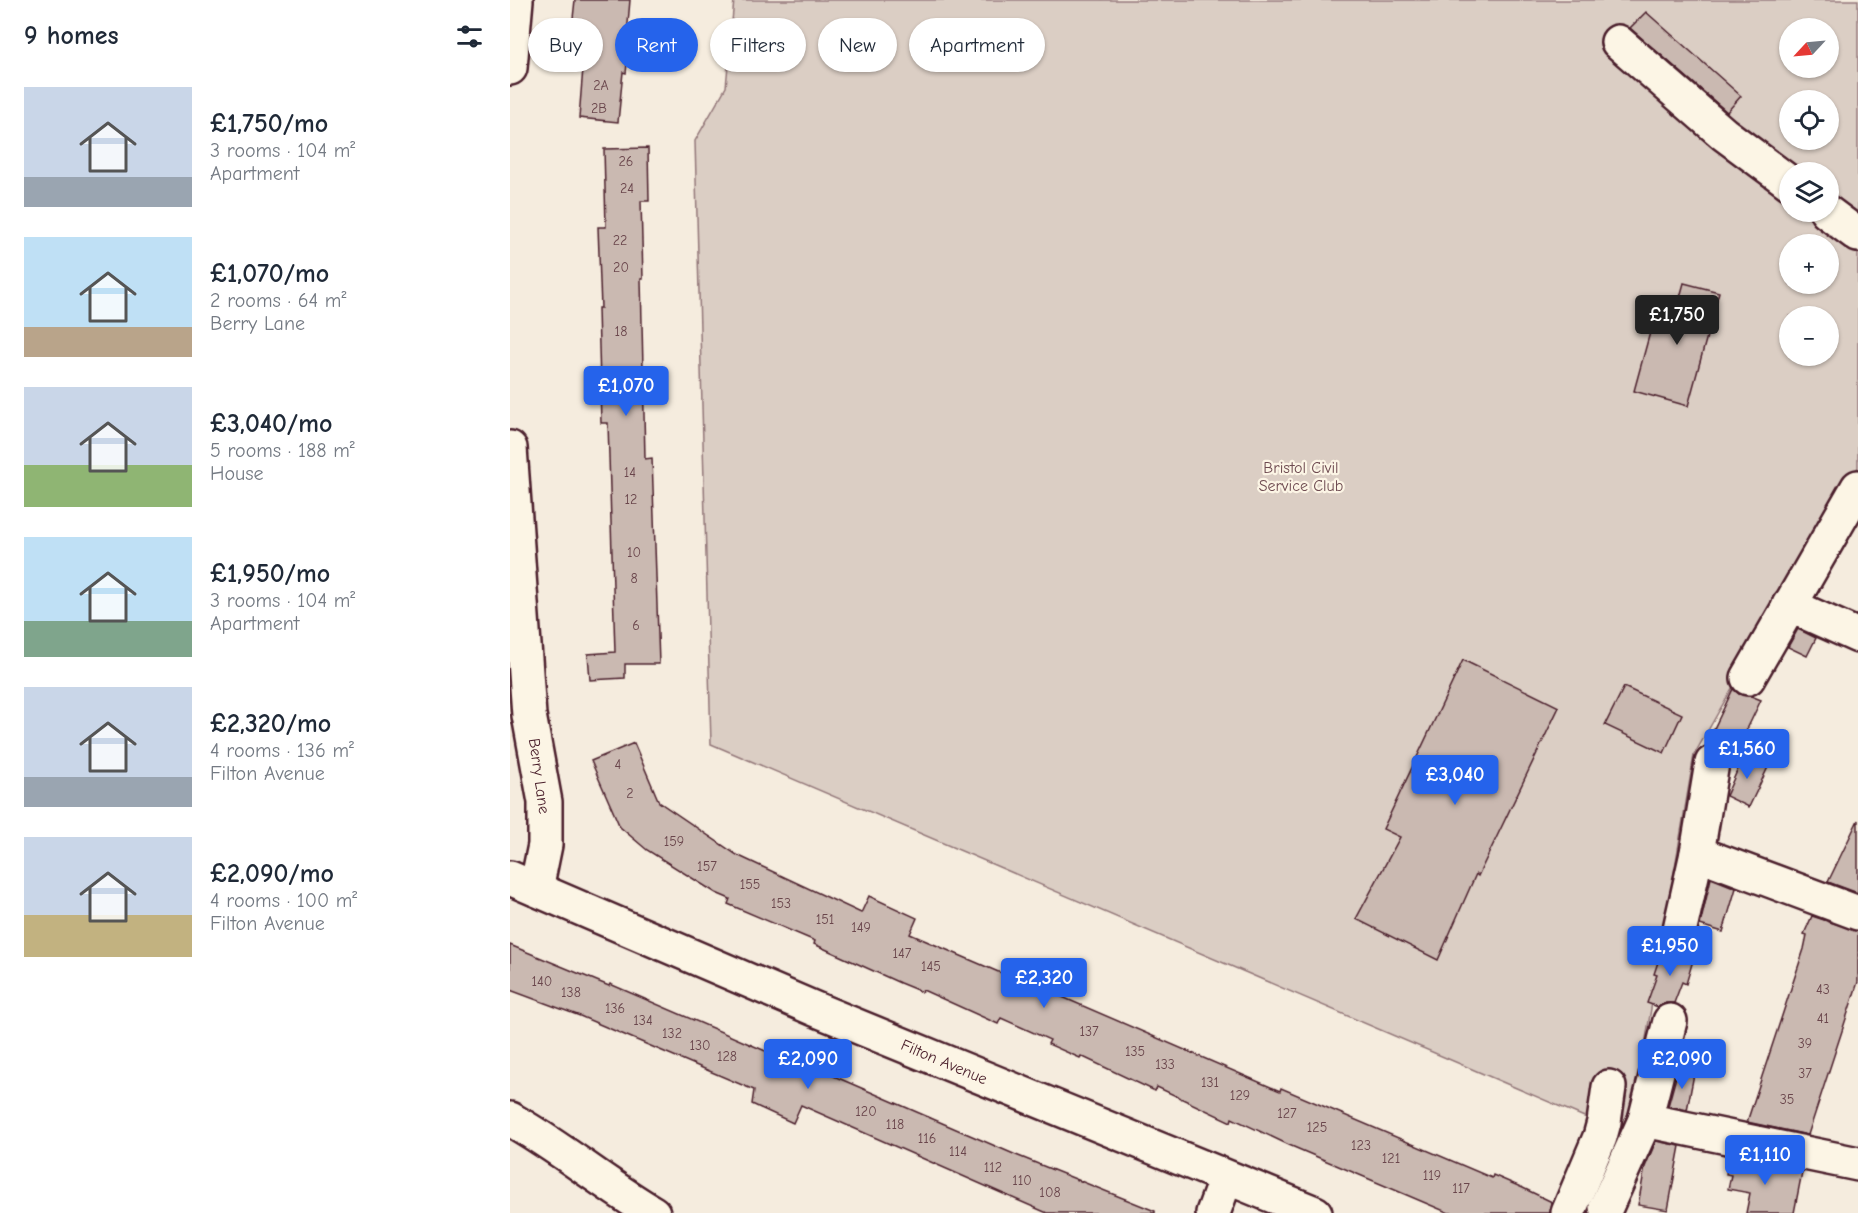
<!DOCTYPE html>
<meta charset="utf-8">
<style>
body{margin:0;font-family:"Comic Neue",sans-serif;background:#f2f2f3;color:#1f2937;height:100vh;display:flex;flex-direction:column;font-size:22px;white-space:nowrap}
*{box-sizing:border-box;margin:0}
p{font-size:20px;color:#747a83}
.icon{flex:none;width:33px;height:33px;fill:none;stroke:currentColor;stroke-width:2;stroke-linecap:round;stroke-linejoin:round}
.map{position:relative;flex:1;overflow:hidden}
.sheet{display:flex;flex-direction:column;background:#fff;width:510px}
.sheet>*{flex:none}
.hud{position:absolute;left:18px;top:18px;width:570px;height:54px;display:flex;gap:12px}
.needle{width:39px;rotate:244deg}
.fabs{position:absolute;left:1269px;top:18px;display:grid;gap:12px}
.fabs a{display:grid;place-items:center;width:60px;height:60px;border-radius:50%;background:#fff;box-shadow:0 2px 4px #0004;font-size:30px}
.price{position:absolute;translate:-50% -51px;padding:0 14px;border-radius:6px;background:#2563eb;color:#fff;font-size:20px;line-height:39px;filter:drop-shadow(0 2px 3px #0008)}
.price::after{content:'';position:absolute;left:50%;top:36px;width:18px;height:14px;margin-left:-9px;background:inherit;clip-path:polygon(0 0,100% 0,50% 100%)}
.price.current{background:#222;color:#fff}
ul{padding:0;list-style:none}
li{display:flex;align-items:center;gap:18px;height:150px;padding:0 24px}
li span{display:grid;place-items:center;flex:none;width:168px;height:120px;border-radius:0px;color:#555}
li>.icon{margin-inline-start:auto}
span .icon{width:72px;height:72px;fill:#fffc;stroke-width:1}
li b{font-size:26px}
h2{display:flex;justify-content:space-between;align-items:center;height:72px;padding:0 24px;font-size:26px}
.pill{padding:0 21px;border-radius:27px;background:#fff;box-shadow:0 2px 4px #0004;font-size:21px;line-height:54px}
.pill.current{background:#2563eb;color:#fff}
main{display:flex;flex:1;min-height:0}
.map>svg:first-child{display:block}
.green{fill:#dbcec4;stroke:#927678;stroke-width:1.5;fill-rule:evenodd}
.building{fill:#cab9b1;stroke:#4a1f2b;stroke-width:1.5}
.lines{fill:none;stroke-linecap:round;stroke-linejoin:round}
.minor-casing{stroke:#4a1f2b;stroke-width:38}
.minor{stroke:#fcf5e5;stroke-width:33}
.labels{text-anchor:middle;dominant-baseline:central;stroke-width:4.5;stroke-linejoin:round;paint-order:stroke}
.number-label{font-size:14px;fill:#6a464c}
.park-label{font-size:16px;fill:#6e4b51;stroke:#fcf5e5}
.street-label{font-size:16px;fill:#4a1f2b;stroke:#fcf5e5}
</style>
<main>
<section class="sheet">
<h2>9 homes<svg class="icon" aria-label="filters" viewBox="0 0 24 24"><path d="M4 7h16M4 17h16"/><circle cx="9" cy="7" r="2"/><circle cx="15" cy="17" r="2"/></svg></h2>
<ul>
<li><span style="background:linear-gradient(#c9d6e8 75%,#9aa5b1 0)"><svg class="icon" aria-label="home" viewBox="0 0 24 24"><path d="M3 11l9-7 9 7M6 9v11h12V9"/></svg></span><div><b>£1,750/mo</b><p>3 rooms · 104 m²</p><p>Apartment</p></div></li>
<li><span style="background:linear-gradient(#bfe0f5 75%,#b9a48a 0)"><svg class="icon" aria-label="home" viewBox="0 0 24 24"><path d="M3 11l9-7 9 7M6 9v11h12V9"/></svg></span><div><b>£1,070/mo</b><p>2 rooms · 64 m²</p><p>Berry Lane</p></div></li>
<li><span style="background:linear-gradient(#c9d6e8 65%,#8fb573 0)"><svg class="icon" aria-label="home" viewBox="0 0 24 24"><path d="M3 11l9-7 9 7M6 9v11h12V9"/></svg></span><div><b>£3,040/mo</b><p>5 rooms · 188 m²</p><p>House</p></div></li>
<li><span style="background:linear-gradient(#bfe0f5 70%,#7fa58c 0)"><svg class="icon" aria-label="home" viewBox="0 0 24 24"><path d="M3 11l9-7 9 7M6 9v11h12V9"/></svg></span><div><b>£1,950/mo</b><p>3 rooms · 104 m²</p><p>Apartment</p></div></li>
<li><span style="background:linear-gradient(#c9d6e8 75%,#9aa5b1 0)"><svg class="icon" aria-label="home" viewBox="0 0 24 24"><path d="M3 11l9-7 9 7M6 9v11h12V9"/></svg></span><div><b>£2,320/mo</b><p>4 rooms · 136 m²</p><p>Filton Avenue</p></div></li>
<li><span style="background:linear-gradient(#c9d6e8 65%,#c2b280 0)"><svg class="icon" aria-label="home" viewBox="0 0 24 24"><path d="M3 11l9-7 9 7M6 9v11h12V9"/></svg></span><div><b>£2,090/mo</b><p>4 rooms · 100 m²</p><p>Filton Avenue</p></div></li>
</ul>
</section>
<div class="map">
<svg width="1348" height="1213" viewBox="0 0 1348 1213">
<rect width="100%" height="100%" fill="#f5ecde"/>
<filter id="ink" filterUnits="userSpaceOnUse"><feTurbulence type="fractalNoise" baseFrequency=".0167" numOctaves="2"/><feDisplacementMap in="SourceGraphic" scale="12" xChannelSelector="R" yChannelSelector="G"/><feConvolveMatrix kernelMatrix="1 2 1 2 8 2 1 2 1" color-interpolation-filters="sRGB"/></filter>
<g filter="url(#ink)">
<path class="green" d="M224 0H1348V467L1184 755 1122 1121 1088 1213H1041L1079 1119 201 744 185 141 216 87ZM1280 28H1318V68H1280ZM1280 100H1318V140H1280ZM1280 172H1318V212H1280ZM1280 244H1318V284H1280ZM1280 316H1318V356H1280Z"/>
<g class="building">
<polygon points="65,0 120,0 117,35 120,35 116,73 113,72 108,122 69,118 73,68 61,67 62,56 59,55"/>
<polygon points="1136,12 1231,96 1217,112 1120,28"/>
<polygon points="138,148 139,201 131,201 133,279 131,279 135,459 142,458 149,664 115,664 115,678 80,680 78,654 105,652 98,423 91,423 88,308 91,308 88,227 96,227 94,149"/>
<polygon points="1174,283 1209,292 1178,406 1124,391 1148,303 1167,308"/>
<polygon points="1288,629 1306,638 1297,656 1278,647"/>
<polygon points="953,660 1049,707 968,876 966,874 928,960 846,919 890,837 873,829"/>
<polygon points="1114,687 1172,714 1154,753 1095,725"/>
<polygon points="1223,689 1229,694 1241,696 1251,700 1227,750 1200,737"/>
<polygon points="124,743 149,802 227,855 351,913 359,896 407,918 400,934 542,995 543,993 770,1091 771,1088 982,1178 983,1175 1013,1188 1042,1202 1040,1213 939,1213 779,1145 722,1118 721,1122 647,1087 645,1091 571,1056 570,1058 538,1044 540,1040 491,1018 488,1024 413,990 412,992 390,983 304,944 305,941 218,904 220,899 206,893 137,850 110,827 81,761"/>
<polygon points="1235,753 1259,765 1239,807 1216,796"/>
<polygon points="1348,820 1348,893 1318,882"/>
<polygon points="1201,878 1226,888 1213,932 1190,925"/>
<polygon points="1302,916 1348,931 1348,982 1298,1135 1237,1122 1294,949 1297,935 1294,934"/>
<polygon points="0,945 99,986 100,984 281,1062 284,1057 319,1074 506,1155 645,1211 645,1213 537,1213 291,1105 283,1123 242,1104 244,1090 70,1016 0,990"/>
<polygon points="1153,947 1184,957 1176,984 1172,982 1164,1003 1155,1003 1148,1007 1137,1003 1147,975 1144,974"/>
<polygon points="1168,1070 1184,1074 1177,1110 1158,1106"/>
<polygon points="1146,1141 1170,1146 1158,1210 1128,1205 1135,1167"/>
<polygon points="1219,1157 1292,1172 1284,1213 1236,1213 1240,1193 1218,1189 1221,1175 1216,1174"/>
</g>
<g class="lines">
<defs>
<g id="minor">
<polyline points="1108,42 1214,134 1280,183"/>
<polyline points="0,68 6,0"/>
<polyline points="1317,212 1348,235"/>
<polyline points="0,448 19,715 35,802 35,845 26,889"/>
<polyline points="1279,605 1348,636"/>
<polyline points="1238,678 1348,487"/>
<polyline points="1187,853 1348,913"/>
<polyline points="0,878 305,1009 805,1213"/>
<polyline points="1170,929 1187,853 1202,763"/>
<path d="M0 1119C50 1147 94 1184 143 1213"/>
<polyline points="1135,1120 1348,1164"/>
<polyline points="1096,1207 1135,1120 1160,1021"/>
<polyline points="703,1213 716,1178"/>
<polyline points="1058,1213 1090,1137 1094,1122 1099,1087"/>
</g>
</defs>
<use href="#minor" class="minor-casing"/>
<use href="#minor" class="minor"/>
</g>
</g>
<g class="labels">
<g class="number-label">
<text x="91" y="85">2A</text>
<text x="89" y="108">2B</text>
<text x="116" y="161">26</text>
<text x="117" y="188">24</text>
<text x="110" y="240">22</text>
<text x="111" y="267">20</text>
<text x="111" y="331">18</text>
<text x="120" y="472">14</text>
<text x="121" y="499">12</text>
<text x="124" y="552">10</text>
<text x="124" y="578">8</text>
<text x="126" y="625">6</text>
<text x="108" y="764">4</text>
<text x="120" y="793">2</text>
<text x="164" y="841">159</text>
<text x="197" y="866">157</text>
<text x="240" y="884">155</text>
<text x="271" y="903">153</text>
<text x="315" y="919">151</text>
<text x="351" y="927">149</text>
<text x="392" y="953">147</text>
<text x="421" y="966">145</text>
<text x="32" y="981">140</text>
<text x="1313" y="989">43</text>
<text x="61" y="992">138</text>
<text x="105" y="1008">136</text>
<text x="1313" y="1018">41</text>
<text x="133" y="1020">134</text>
<text x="579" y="1031">137</text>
<text x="162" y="1033">132</text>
<text x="1295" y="1043">39</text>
<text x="190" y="1045">130</text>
<text x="625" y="1051">135</text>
<text x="217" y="1056">128</text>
<text x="655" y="1064">133</text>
<text x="1295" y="1073">37</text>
<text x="700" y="1082">131</text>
<text x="730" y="1095">129</text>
<text x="1277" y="1099">35</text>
<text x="356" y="1111">120</text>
<text x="777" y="1113">127</text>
<text x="385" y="1124">118</text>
<text x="807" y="1127">125</text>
<text x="417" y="1138">116</text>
<text x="851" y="1145">123</text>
<text x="448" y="1151">114</text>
<text x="881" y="1158">121</text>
<text x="483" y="1167">112</text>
<text x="922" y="1175">119</text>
<text x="512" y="1180">110</text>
<text x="951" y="1188">117</text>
<text x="540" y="1192">108</text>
</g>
<g class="park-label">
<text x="791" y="468">Bristol Civil<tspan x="791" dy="18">Service Club</tspan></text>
</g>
<g class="street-label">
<text transform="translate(29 776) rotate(82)">Berry Lane</text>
<text transform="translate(434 1062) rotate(23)">Filton Avenue</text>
</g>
</g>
</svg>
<div class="fabs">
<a><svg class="needle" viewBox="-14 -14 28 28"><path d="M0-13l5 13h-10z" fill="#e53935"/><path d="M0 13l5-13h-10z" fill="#747a83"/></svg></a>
<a><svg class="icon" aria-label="locate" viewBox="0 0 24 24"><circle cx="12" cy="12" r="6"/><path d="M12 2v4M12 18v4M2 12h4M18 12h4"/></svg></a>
<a><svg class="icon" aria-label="layers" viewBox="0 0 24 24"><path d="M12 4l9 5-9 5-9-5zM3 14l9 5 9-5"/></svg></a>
<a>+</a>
<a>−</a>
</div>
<b class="price current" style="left:1167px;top:346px">£1,750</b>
<b class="price" style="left:116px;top:417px">£1,070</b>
<b class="price" style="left:1237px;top:780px">£1,560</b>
<b class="price" style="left:945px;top:806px">£3,040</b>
<b class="price" style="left:1160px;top:977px">£1,950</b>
<b class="price" style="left:534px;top:1009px">£2,320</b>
<b class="price" style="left:298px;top:1090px">£2,090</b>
<b class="price" style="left:1172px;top:1090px">£2,090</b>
<b class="price" style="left:1255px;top:1186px">£1,110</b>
<div class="hud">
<a class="pill">Buy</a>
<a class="pill current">Rent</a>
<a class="pill">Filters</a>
<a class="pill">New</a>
<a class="pill">Apartment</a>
</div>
</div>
</main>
